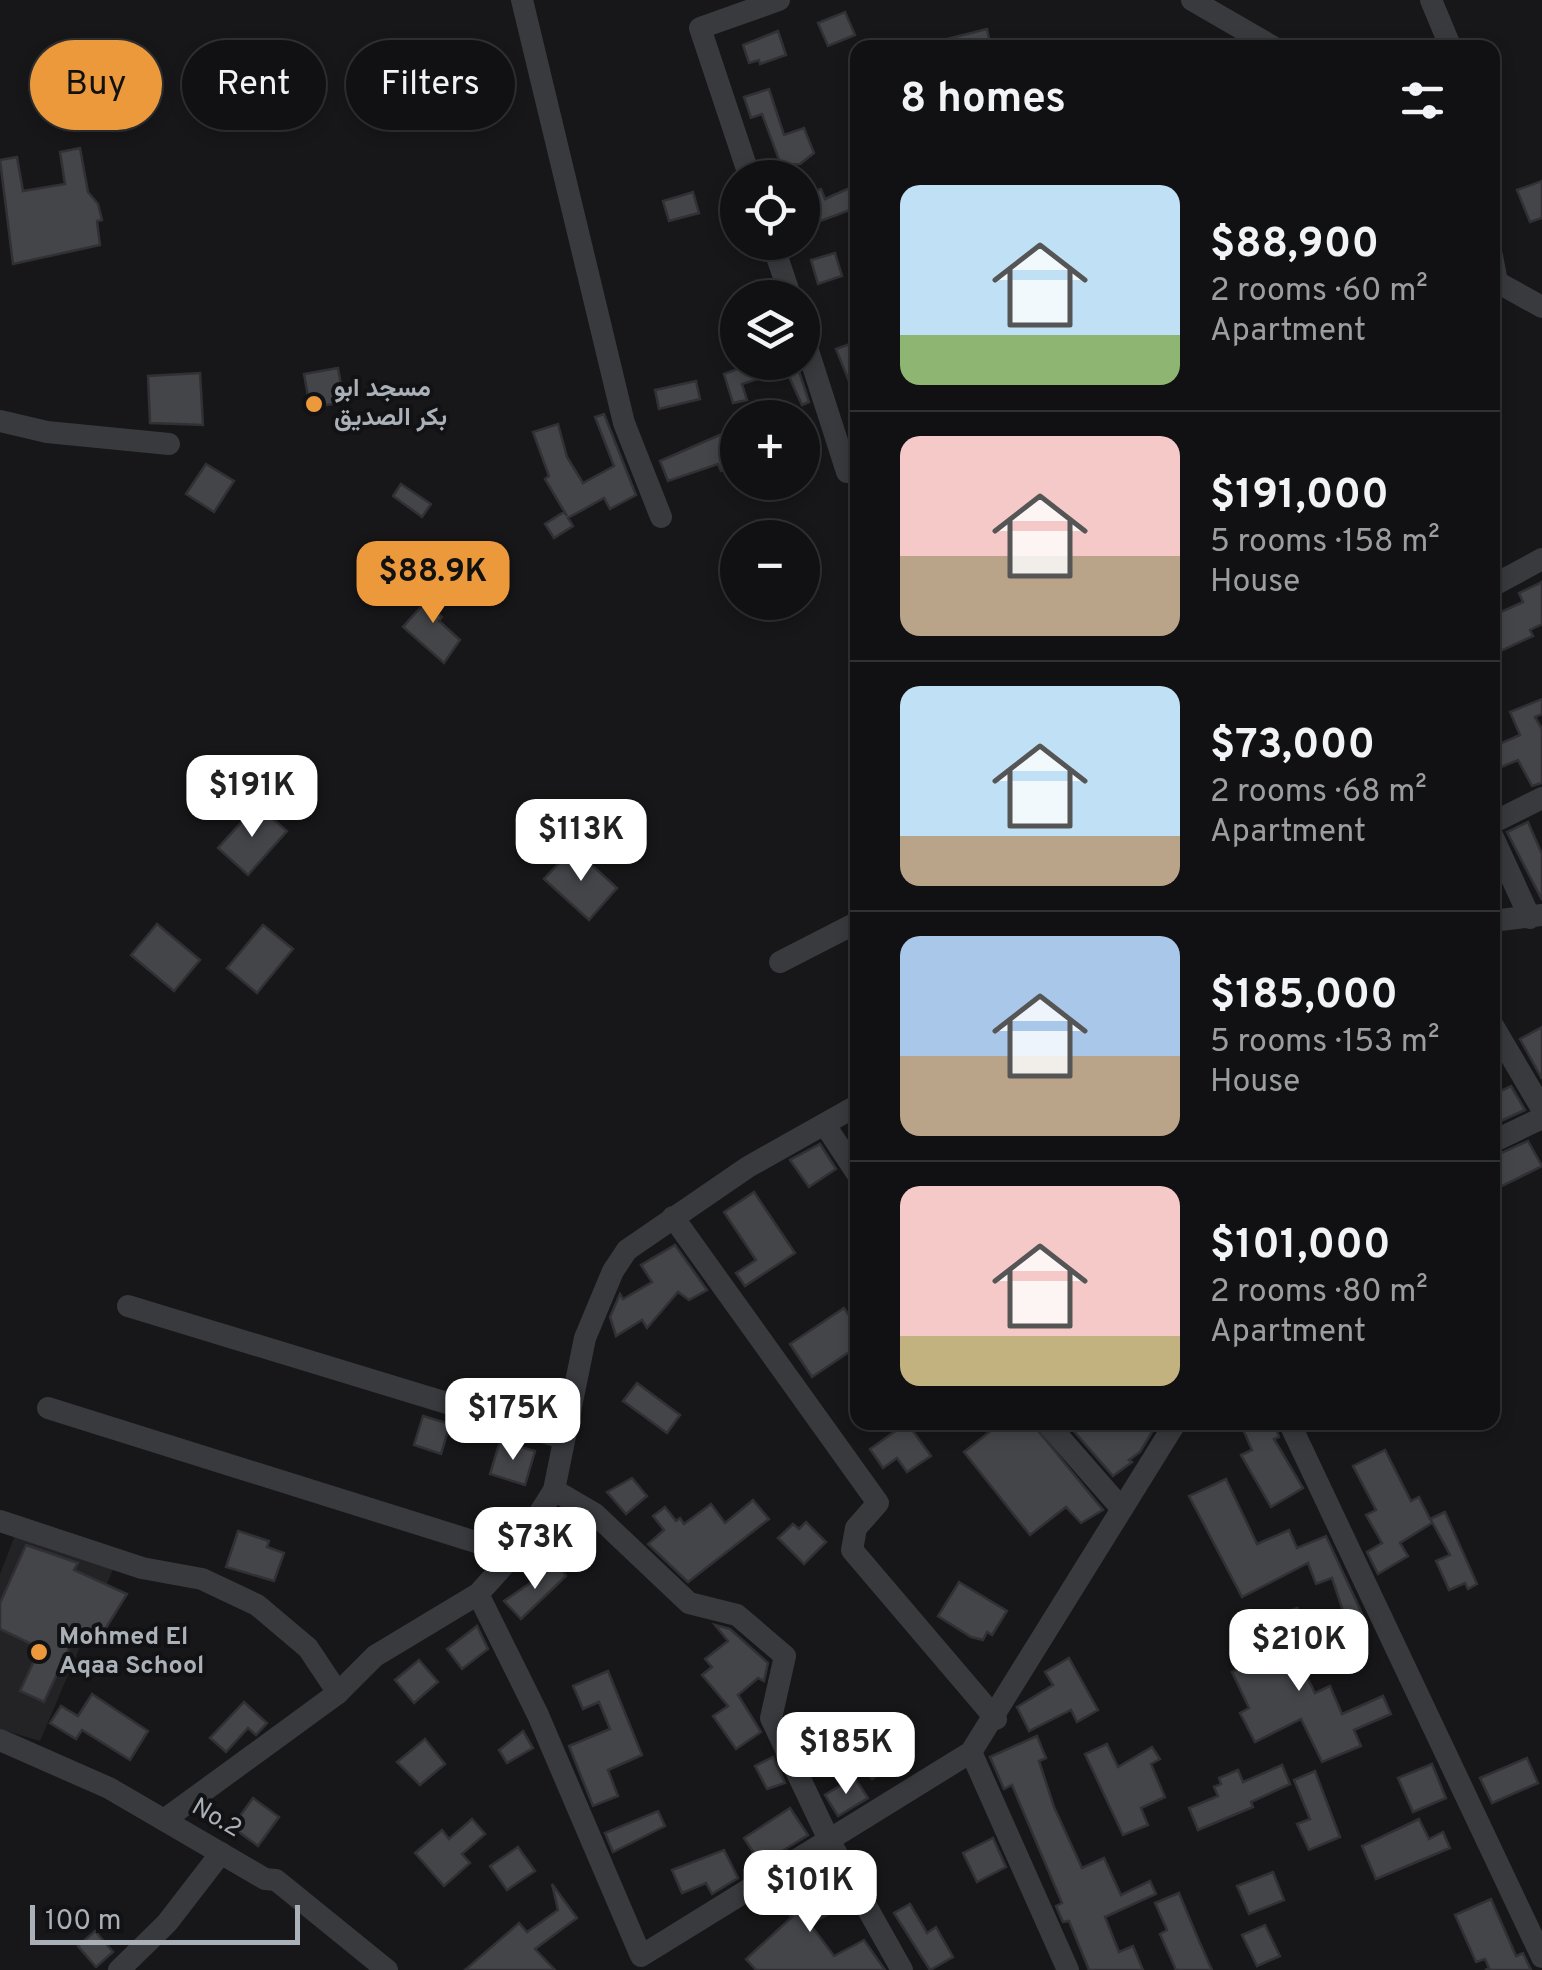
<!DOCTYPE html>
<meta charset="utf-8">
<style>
body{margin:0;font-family:Overpass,Vazirmatn,sans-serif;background:#1e1f21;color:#f1f3f6;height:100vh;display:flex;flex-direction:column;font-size:38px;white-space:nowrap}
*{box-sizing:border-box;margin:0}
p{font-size:32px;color:#9c9da0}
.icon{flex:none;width:55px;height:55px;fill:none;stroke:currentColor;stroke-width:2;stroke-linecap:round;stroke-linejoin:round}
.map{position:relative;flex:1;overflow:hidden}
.sheet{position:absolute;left:850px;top:40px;width:650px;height:1390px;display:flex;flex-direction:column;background:#111113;border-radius:20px;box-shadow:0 5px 15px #0003,0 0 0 2px #303133}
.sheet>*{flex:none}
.guide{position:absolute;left:30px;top:40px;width:670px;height:90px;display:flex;gap:20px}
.controls{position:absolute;left:720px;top:160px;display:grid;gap:20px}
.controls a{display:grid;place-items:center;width:100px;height:100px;border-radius:50%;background:#111113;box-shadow:0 5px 15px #0003,0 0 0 2px #303133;font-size:50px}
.scale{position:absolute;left:30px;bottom:25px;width:270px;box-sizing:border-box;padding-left:10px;border:5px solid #aab0b8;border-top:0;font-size:28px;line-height:35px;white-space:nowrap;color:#aab0b8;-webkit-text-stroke:8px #121214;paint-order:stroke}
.price{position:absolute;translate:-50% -85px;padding:0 22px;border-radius:20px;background:#fff;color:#222;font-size:32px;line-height:65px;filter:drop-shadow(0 2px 5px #0008)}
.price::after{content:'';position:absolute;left:50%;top:60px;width:30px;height:22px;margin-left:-15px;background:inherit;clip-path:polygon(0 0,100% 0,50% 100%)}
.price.selected{background:#ec993c;color:#111}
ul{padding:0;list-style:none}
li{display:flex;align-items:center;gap:30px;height:250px;padding:0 50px}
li+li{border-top:2px solid #303133}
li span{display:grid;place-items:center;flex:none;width:280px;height:200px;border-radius:20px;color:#555}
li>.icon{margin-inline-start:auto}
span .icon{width:120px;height:120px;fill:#fffc;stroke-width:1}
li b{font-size:42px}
h2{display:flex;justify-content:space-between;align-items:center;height:120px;padding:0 50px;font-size:42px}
.tag{padding:0 35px;border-radius:45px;background:#111113;box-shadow:0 5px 15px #0003,0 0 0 2px #303133;font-size:35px;line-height:90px}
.tag.selected{background:#ec993c;color:#111}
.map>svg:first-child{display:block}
.built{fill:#232326}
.building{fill:#444549;stroke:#313135;stroke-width:2.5}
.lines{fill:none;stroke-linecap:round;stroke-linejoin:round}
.minor{stroke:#383a3e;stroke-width:22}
.poi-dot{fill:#ec993c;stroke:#121214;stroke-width:4}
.labels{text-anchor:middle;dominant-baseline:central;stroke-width:8;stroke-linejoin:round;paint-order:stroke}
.poi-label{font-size:25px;font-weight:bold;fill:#aab0b8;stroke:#121214;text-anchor:start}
.street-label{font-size:25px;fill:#aab0b8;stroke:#121214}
</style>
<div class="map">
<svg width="1542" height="1970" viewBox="0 0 1542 1970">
<rect width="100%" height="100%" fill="#171719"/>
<polygon class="built" points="16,1533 114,1567 40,1741 0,1729 0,1574"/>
<g class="building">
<polygon points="845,12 855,35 828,46 818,23"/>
<polygon points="987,29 991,48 931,48 931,43"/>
<polygon points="778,31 786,55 760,64 759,60 749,63 743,45"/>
<polygon points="769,89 784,135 804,128 814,153 800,164 781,165 762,114 751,118 744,97"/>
<polygon points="80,148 88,192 98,204 102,220 97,221 100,245 13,264 0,160 17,157 23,191 65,184 60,152"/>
<polygon points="1542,181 1542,218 1530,222 1517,190"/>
<polygon points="854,186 858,207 802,228 802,195 821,189 825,199"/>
<polygon points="693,192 699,213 669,221 663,201"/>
<polygon points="835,253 842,276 818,284 811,260"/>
<polygon points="858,341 858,401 857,401 836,349"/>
<polygon points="756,362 796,362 809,402 802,405 786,370 742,384 747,400 733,403 724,374"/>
<polygon points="338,368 344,402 310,408 304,374"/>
<polygon points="200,373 203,425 150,423 148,376"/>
<polygon points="696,381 700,399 659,409 655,390"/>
<polygon points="604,414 636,495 610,509 604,498 568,518 573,526 554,538 545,524 564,512 567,516 545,479 549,476 533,432 558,424 567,457 583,483 614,466 595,417"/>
<polygon points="738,427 738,465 721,471 718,464 668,481 660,461"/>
<polygon points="206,464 234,481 214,512 186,494"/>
<polygon points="401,484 431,504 422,517 393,496"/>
<polygon points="443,582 453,590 435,611 442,617 439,621 460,640 444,663 403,627"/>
<polygon points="1542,582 1542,624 1530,630 1533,636 1492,655 1492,616 1523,602 1519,593"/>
<polygon points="1542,699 1542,714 1535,717 1542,729 1542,783 1532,786 1518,760 1492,771 1492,747 1520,735 1510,712"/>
<polygon points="257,805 287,831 248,875 218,848"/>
<polygon points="1528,822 1542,854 1542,900 1507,832"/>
<polygon points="573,848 617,888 589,920 544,879"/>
<polygon points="157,924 200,960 174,991 131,955"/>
<polygon points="263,925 293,949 257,993 227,968"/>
<polygon points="1542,1027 1542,1079 1520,1039"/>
<polygon points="1511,1086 1525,1110 1492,1125 1492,1095"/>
<polygon points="1528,1141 1542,1166 1492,1191 1492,1157"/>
<polygon points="820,1144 836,1169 809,1187 790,1160"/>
<polygon points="754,1192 795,1253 745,1286 736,1273 756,1260 724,1212"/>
<polygon points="675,1245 707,1290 689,1300 678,1292 647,1328 642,1320 616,1336 610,1317 620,1294 623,1299 652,1282 641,1265"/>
<polygon points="844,1308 858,1329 858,1346 812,1377 790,1344"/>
<polygon points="637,1383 680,1415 667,1433 623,1401"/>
<polygon points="423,1416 450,1424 441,1454 414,1445"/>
<polygon points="1002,1422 1031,1422 1103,1510 1081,1523 1066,1507 1030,1535 964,1452"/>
<polygon points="1066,1422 1158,1422 1140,1452 1129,1460 1132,1462 1113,1476"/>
<polygon points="1240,1422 1274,1422 1279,1437 1274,1439 1303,1488 1271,1507 1241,1455 1252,1450"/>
<polygon points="907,1423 931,1456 907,1472 897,1458 883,1468 870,1449"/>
<polygon points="500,1441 535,1451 525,1485 490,1474"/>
<polygon points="1385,1450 1411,1501 1419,1497 1430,1519 1445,1512 1477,1584 1468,1589 1465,1583 1449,1590 1436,1561 1450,1555 1431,1520 1432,1523 1400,1543 1408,1556 1378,1574 1367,1552 1382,1543 1366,1515 1376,1510 1353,1466"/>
<polygon points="632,1478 647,1496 626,1514 607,1492"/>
<polygon points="1226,1479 1257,1544 1289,1530 1297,1548 1326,1536 1364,1618 1347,1623 1332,1578 1316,1584 1308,1563 1242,1597 1189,1496"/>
<polygon points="753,1500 769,1519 688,1582 648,1544 664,1530 653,1516 665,1507 676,1521 680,1518 684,1524 711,1504 725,1523"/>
<polygon points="806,1522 826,1542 804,1564 778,1538 793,1524 799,1529"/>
<polygon points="238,1531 269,1541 267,1547 284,1553 274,1581 226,1567"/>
<polygon points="26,1545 78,1563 74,1570 127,1594 96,1644 79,1627 44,1702 20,1691 40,1648 0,1629 0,1603"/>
<polygon points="558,1564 566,1576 521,1619 504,1601"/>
<polygon points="959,1582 1007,1611 992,1635 987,1632 983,1640 971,1637 938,1616"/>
<polygon points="1297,1608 1317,1662 1303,1669 1315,1693 1330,1686 1342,1714 1383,1696 1391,1714 1354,1730 1361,1746 1322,1762 1301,1719 1255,1742 1240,1713 1249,1708 1232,1672 1277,1650 1265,1620"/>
<polygon points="715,1625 730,1629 768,1663 764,1681 758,1678 738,1695 761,1732 736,1749 713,1716 728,1706 702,1675 712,1667 705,1659 728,1641"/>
<polygon points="477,1626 488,1649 462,1669 447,1649"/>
<polygon points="1069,1658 1098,1710 1077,1722 1071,1710 1029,1731 1017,1707 1053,1685 1045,1672"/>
<polygon points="419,1660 438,1682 414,1703 395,1680"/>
<polygon points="608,1671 642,1755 608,1770 618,1796 593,1806 569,1746 610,1729 599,1702 583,1709 573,1686"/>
<polygon points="92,1694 148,1731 130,1760 82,1730 76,1739 50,1723 61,1706 78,1716"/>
<polygon points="244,1702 267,1723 256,1735 248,1728 226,1752 210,1738"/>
<polygon points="889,1715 898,1726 881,1739 897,1761 872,1779 847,1745"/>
<polygon points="523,1731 533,1748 507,1763 499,1750"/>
<polygon points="1037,1736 1046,1758 1039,1761 1054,1807 1082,1868 1104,1858 1121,1895 1150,1881 1156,1894 1105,1917 1119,1952 1133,1946 1143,1970 1089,1970 1069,1921 1063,1922 1056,1906 1062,1903 1012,1785 1004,1789 990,1757"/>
<polygon points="425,1739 445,1764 420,1785 397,1762"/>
<polygon points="1107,1744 1118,1767 1152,1747 1160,1759 1151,1764 1165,1797 1141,1808 1148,1825 1123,1835 1085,1754"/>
<polygon points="773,1757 785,1783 767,1789 755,1766"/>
<polygon points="1527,1758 1538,1783 1492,1803 1480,1778"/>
<polygon points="1432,1764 1446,1798 1413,1812 1398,1778"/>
<polygon points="1282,1765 1290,1784 1251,1802 1253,1807 1198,1830 1189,1808 1218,1796 1214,1787 1221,1784 1219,1778 1238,1770 1243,1782"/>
<polygon points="1315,1771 1340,1837 1309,1850 1297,1824 1310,1819 1294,1780"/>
<polygon points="854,1777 868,1798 838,1816 825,1795"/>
<polygon points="253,1798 279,1817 258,1846 232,1827"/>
<polygon points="790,1808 808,1835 761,1864 744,1838"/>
<polygon points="658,1811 665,1826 613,1852 605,1833"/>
<polygon points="472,1819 485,1834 462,1854 470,1863 444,1886 415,1853 442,1830 449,1839"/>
<polygon points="1419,1819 1429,1839 1443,1832 1450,1848 1376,1879 1362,1846"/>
<polygon points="993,1838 1006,1867 977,1882 963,1853"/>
<polygon points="518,1847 535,1871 507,1890 490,1866"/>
<polygon points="724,1850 738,1878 712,1894 706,1883 682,1893 672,1870"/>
<polygon points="830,1872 848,1904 810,1924 834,1956 864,1940 885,1970 756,1970 746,1959 792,1917 775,1903 784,1892 787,1895"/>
<polygon points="1273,1872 1284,1900 1249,1914 1237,1886"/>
<polygon points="552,1884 577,1918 535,1949 555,1970 465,1970 519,1923 527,1932 558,1910"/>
<polygon points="1179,1893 1199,1941 1212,1970 1176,1970 1160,1934 1167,1930 1155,1903"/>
<polygon points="1491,1899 1516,1956 1523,1953 1531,1970 1485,1970 1489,1968 1485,1959 1476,1962 1455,1915"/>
<polygon points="910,1904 927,1933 936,1927 953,1957 930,1970 894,1913"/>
<polygon points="1265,1925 1280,1956 1257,1966 1242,1935"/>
<polygon points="95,1931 113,1952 96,1967 78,1946"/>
</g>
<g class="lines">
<g class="minor">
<polyline points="522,0 624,423 661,517"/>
<polyline points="1192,0 1275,48"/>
<polyline points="1431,0 1451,48"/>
<polyline points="750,178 700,28 779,0"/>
<polyline points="772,242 791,298"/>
<polyline points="1492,256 1497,282 1542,307"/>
<polyline points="802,332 847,472"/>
<polyline points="0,421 47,432 169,444"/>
<polyline points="1492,586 1542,559"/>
<polyline points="1492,823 1542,798"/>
<polyline points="1492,835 1530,918"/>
<polyline points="1492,921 1542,915"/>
<polyline points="780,962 858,922"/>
<polyline points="1492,1024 1542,1109"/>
<polyline points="825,1125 858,1175"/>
<polyline points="1492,1142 1542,1118"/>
<polyline points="673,1217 878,1503 856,1528 852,1550 996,1719"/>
<polyline points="128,1306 562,1438"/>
<polyline points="48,1408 514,1554"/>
<polyline points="1046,1422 1122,1509"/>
<polyline points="1289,1422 1542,1957"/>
<polyline points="554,1490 595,1514 689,1603 737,1615 785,1656 771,1718 830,1842 902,1970"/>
<polyline points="0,1521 142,1568 202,1579 257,1605 308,1648 338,1693"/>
<polyline points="478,1594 538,1715 641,1956 971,1752 1176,1422"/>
<polyline points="0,1740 109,1788 265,1879 276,1880 387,1970"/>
<polyline points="971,1752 1068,1970"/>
<polyline points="164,1820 338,1693 375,1656 478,1594 514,1554 554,1490 585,1338 613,1271 627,1250 748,1167 858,1105"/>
<polyline points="119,1970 167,1923 221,1853"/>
</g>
</g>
<g class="poi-dot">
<circle cx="314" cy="404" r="10"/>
<circle cx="39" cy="1652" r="10"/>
</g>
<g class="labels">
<g class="poi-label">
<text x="334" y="390">مسجد ابو<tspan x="334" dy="29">بكر الصديق</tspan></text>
<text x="59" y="1638">Mohmed El<tspan x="59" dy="29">Aqaa School</tspan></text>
</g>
<g class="street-label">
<text transform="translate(216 1819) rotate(30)">No.2</text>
</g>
</g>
</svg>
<div class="controls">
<a><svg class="icon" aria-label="locate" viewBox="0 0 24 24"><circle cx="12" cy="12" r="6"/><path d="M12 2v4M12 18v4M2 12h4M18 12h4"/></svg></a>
<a><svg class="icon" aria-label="layers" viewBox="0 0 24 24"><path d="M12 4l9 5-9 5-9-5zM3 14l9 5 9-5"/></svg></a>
<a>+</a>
<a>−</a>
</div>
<div class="scale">100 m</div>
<b class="price selected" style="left:433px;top:626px">$88.9K</b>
<b class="price" style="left:252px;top:840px">$191K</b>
<b class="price" style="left:581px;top:884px">$113K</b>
<b class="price" style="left:513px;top:1463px">$175K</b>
<b class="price" style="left:535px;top:1592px">$73K</b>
<b class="price" style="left:1299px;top:1694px">$210K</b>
<b class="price" style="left:846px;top:1797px">$185K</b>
<b class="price" style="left:810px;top:1935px">$101K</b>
<div class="guide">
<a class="tag selected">Buy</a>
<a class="tag">Rent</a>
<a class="tag">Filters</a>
</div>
<section class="sheet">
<h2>8 homes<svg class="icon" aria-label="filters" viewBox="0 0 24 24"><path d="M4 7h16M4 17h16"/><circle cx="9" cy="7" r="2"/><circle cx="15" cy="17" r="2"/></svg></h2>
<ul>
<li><span style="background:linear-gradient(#bfe0f5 75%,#8fb573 0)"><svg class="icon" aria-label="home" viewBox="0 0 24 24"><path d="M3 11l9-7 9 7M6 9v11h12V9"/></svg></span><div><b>$88,900</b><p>2 rooms · 60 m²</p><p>Apartment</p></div></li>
<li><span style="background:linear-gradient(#f6c9c9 60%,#b9a48a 0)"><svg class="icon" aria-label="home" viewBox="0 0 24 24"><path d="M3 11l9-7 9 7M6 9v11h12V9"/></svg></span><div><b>$191,000</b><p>5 rooms · 158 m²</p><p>House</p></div></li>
<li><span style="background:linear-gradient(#bfe0f5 75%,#b9a48a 0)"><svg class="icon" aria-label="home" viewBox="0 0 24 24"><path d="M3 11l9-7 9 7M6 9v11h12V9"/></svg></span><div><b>$73,000</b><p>2 rooms · 68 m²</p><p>Apartment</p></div></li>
<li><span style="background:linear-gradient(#a9c7e8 60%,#b9a48a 0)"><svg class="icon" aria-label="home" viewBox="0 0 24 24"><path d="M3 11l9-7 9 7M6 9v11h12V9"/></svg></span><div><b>$185,000</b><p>5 rooms · 153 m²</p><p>House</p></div></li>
<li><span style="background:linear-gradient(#f6c9c9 75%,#c2b280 0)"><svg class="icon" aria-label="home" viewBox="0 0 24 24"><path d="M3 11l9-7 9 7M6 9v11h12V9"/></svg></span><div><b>$101,000</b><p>2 rooms · 80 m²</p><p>Apartment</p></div></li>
</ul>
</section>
</div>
